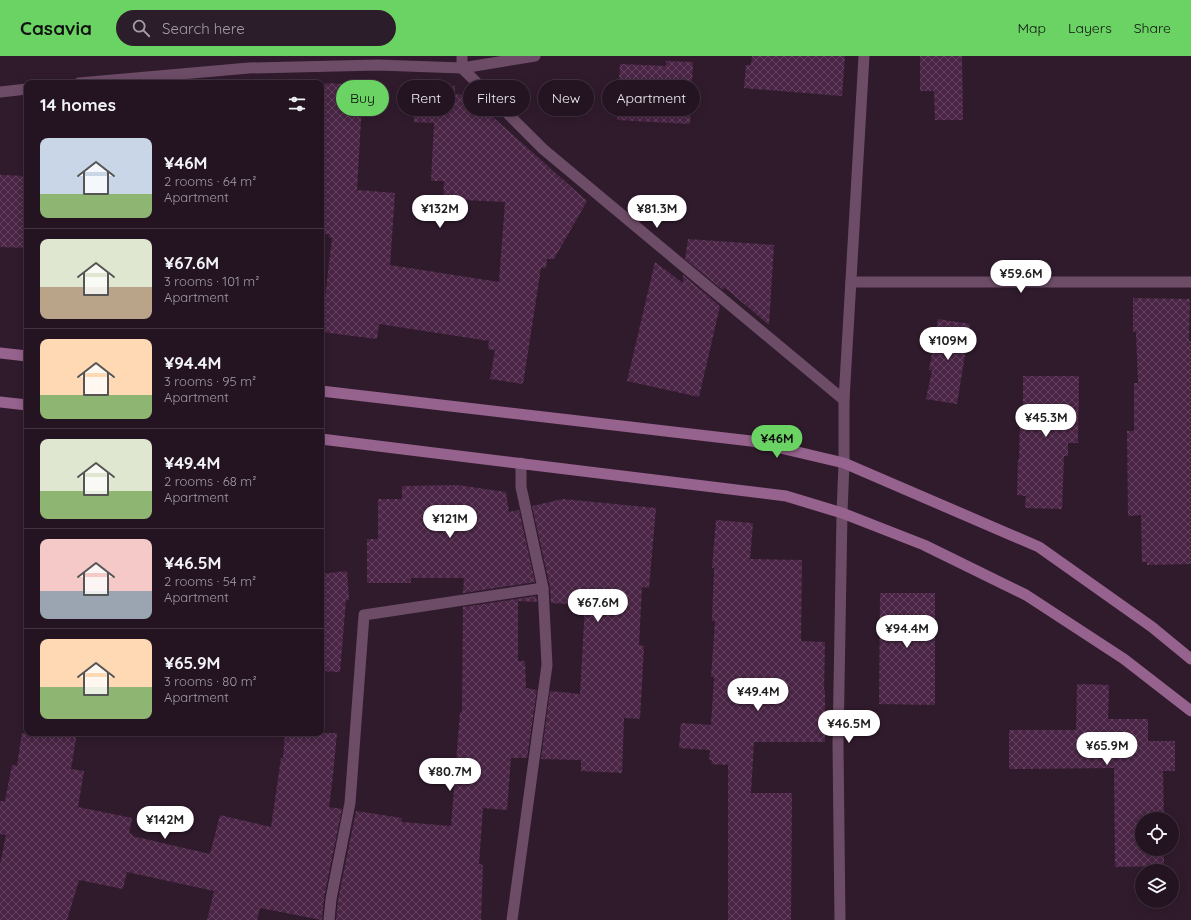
<!DOCTYPE html>
<meta charset="utf-8">
<style>
body{margin:0;font-family:Quicksand,sans-serif;background:#2c1d2a;color:#f1f3f6;height:100vh;display:flex;flex-direction:column;font-size:15px;white-space:nowrap}
*{box-sizing:border-box;margin:0}
p{font-size:13px;color:#a39ea5}
.icon{flex:none;width:22px;height:22px;fill:none;stroke:currentColor;stroke-width:2;stroke-linecap:round;stroke-linejoin:round}
.map{position:relative;flex:1;overflow:hidden}
.sheet{position:absolute;left:24px;top:24px;width:300px;height:656px;display:flex;flex-direction:column;background:#241422;border-radius:8px;box-shadow:0 2px 10px #0003,0 0 0 1px #413340}
.sheet>*{flex:none}
.top-card{position:absolute;left:336px;top:24px;width:380px;height:36px;display:flex;gap:8px}
.controls{position:absolute;left:1135px;top:756px;display:grid;gap:8px}
.controls a{display:grid;place-items:center;width:44px;height:44px;border-radius:50%;background:#241422;box-shadow:0 2px 10px #0003,0 0 0 1px #413340;font-size:20px}
.price{position:absolute;translate:-50% -34px;padding:0 9px;border-radius:14px;background:#fff;color:#222;font-size:13px;line-height:26px;filter:drop-shadow(0 1px 2px #0008)}
.price::after{content:'';position:absolute;left:50%;top:24px;width:12px;height:9px;margin-left:-6px;background:inherit;clip-path:polygon(0 0,100% 0,50% 100%)}
.price.active{background:#6ad363;color:#111}
ul{padding:0;list-style:none}
li{display:flex;align-items:center;gap:12px;height:100px;padding:0 16px}
li+li{border-top:1px solid #413340}
li span{display:grid;place-items:center;flex:none;width:112px;height:80px;border-radius:8px;color:#555}
li>.icon{margin-inline-start:auto}
span .icon{width:48px;height:48px;fill:#fffc;stroke-width:1}
li b{font-size:17px}
h2{display:flex;justify-content:space-between;align-items:center;height:48px;padding:0 16px;font-size:17px}
.chip{padding:0 14px;border-radius:18px;background:#241422;box-shadow:0 2px 10px #0003,0 0 0 1px #413340;font-size:14px;line-height:36px}
.chip.active{background:#6ad363;color:#111}
header{display:flex;align-items:center;gap:24px;box-sizing:border-box;height:56px;padding:0 20px;background:#6ad363;color:#111}
header strong{font-size:19px}
nav{display:flex;gap:22px;margin-inline-start:auto;font-size:14px}
.search{width:280px;height:36px;background:#2c1d2a;display:flex;align-items:center;gap:10px;box-sizing:border-box;padding:0 14px;border-radius:22px;color:#a39ea5;font-size:15px}
.map>svg:first-child{display:block}
.building{fill:url(#building-cross-hatch)}
.lines{fill:none;stroke-linecap:round;stroke-linejoin:round}
.minor{stroke:#6d4c67;stroke-width:11}
.tertiary{stroke:#6d4c67;stroke-width:11}
.secondary{stroke:#96628e;stroke-width:11}
</style>
<header>
<strong>Casavia</strong>
<div class="search"><svg class="icon" aria-label="search" viewBox="0 0 24 24"><circle cx="10" cy="10" r="6"/><path d="M15 15l6 6"/></svg>Search here</div>
<nav><a>Map</a><a>Layers</a><a>Share</a></nav>
</header>
<div class="map">
<svg width="1191" height="864" viewBox="0 0 1191 864">
<defs>
<pattern id="building-cross-hatch" width="8" height="8" patternUnits="userSpaceOnUse"><rect width="8" height="8" fill="#4a2545"/><path d="M0 0l8 8M0 8l8-8" fill="none" stroke="#644460"/></pattern>
</defs>
<rect width="100%" height="100%" fill="#301b2d"/>
<g class="building">
<polygon points="752,0 845,0 842,40 744,32 746,9 751,9"/>
<polygon points="920,0 962,0 963,64 935,64 934,35 920,35"/>
<polygon points="666,5 693,6 690,68 617,64 620,8 666,10"/>
<polygon points="325,27 363,29 357,134 395,137 390,209 499,226 505,146 443,143 444,125 431,125 434,67 414,66 416,28 455,30 455,38 468,39 468,46 476,46 587,145 554,203 547,203 546,212 541,212 523,328 490,323 495,294 488,293 489,285 379,268 377,283 321,276 321,249 324,250 332,182 329,181 329,178 321,178 321,83"/>
<polygon points="0,119 27,120 27,192 0,191"/>
<polygon points="688,183 774,189 769,269 724,231 723,234 685,203"/>
<polygon points="655,206 683,227 683,219 720,250 699,341 627,325"/>
<polygon points="1133,242 1190,243 1189,285 1191,285 1191,508 1147,509 1147,506 1142,506 1141,459 1128,460 1127,375 1134,375 1134,327 1138,327 1136,276 1133,276"/>
<polygon points="938,263 970,268 957,348 926,343 932,314 929,314"/>
<polygon points="1023,320 1079,320 1078,387 1068,387 1068,400 1064,400 1062,453 1025,452 1026,440 1017,439 1018,404 1019,404 1020,363 1023,363"/>
<polygon points="457,429 506,436 509,456 519,454 535,526 463,537 464,522 411,522 411,527 367,527 367,483 378,483 378,443 402,443 402,430"/>
<polygon points="563,443 656,452 649,532 642,531 639,589 644,590 640,663 624,662 622,717 581,715 581,704 541,703 550,635 580,638 585,549 551,547 550,531 532,450"/>
<polygon points="716,464 753,467 750,503 802,504 801,585 825,586 824,634 825,634 825,686 754,686 751,737 792,737 791,864 728,864 728,709 711,708 712,704 709,704 710,694 679,692 681,667 711,669 714,621 711,621 715,565 712,565 714,512 712,512"/>
<polygon points="347,515 349,544 346,544 340,616 321,615 321,518"/>
<polygon points="880,537 935,537 935,649 879,648"/>
<polygon points="536,540 537,546 518,545 518,605 525,605 526,632 537,634 527,702 511,702 507,754 483,752 479,808 483,809 481,864 336,864 338,844 356,755 402,762 402,766 451,770 460,656 462,656 463,551"/>
<polygon points="1077,628 1109,629 1108,663 1148,663 1148,685 1175,685 1175,715 1163,715 1164,763 1142,763 1142,793 1164,793 1164,810 1115,811 1114,712 1009,713 1009,674 1076,674"/>
<polygon points="22,677 77,677 71,713 84,715 78,751 132,762 129,777 133,778 132,780 210,798 220,759 271,771 281,702 283,702 285,677 337,677 333,719 329,751 342,753 324,842 322,864 260,852 257,864 207,864 214,835 127,816 123,833 79,824 67,864 0,864 0,809 6,779 0,778 0,745 5,745 12,709 17,710"/>
</g>
<g class="lines">
<g class="minor">
<polyline points="462,0 462,12 543,93 844,344"/>
<polyline points="79,27 249,12 378,9 462,12 535,0"/>
<polyline points="0,36 27,33"/>
<polyline points="851,226 1191,226"/>
<polyline points="329,864 331,843 350,747 364,559 543,532"/>
<polyline points="512,864 547,609 543,532 521,431 521,407"/>
<polyline points="840,864 838,688 842,457"/>
</g>
<polyline class="tertiary" points="842,457 844,407 844,344 864,0"/>
<g class="secondary">
<polyline points="0,297 27,300"/>
<polyline points="321,335 751,385 844,407 1039,491 1152,571 1191,603"/>
<polyline points="0,346 27,349"/>
<polyline points="321,383 786,440 842,457 924,489 1026,539 1124,603 1191,655"/>
</g>
</g>
</svg>
<div class="controls">
<a><svg class="icon" aria-label="locate" viewBox="0 0 24 24"><circle cx="12" cy="12" r="6"/><path d="M12 2v4M12 18v4M2 12h4M18 12h4"/></svg></a>
<a><svg class="icon" aria-label="layers" viewBox="0 0 24 24"><path d="M12 4l9 5-9 5-9-5zM3 14l9 5 9-5"/></svg></a>
</div>
<b class="price" style="left:440px;top:173px">¥132M</b>
<b class="price" style="left:657px;top:173px">¥81.3M</b>
<b class="price" style="left:1021px;top:238px">¥59.6M</b>
<b class="price" style="left:948px;top:305px">¥109M</b>
<b class="price" style="left:1046px;top:382px">¥45.3M</b>
<b class="price active" style="left:777px;top:403px">¥46M</b>
<b class="price" style="left:450px;top:483px">¥121M</b>
<b class="price" style="left:598px;top:567px">¥67.6M</b>
<b class="price" style="left:907px;top:593px">¥94.4M</b>
<b class="price" style="left:758px;top:656px">¥49.4M</b>
<b class="price" style="left:849px;top:688px">¥46.5M</b>
<b class="price" style="left:1107px;top:710px">¥65.9M</b>
<b class="price" style="left:450px;top:736px">¥80.7M</b>
<b class="price" style="left:165px;top:784px">¥142M</b>
<div class="top-card">
<a class="chip active">Buy</a>
<a class="chip">Rent</a>
<a class="chip">Filters</a>
<a class="chip">New</a>
<a class="chip">Apartment</a>
</div>
<section class="sheet">
<h2>14 homes<svg class="icon" aria-label="filters" viewBox="0 0 24 24"><path d="M4 7h16M4 17h16"/><circle cx="9" cy="7" r="2"/><circle cx="15" cy="17" r="2"/></svg></h2>
<ul>
<li><span style="background:linear-gradient(#c9d6e8 70%,#8fb573 0)"><svg class="icon" aria-label="home" viewBox="0 0 24 24"><path d="M3 11l9-7 9 7M6 9v11h12V9"/></svg></span><div><b>¥46M</b><p>2 rooms · 64 m²</p><p>Apartment</p></div></li>
<li><span style="background:linear-gradient(#dfe7d0 60%,#b9a48a 0)"><svg class="icon" aria-label="home" viewBox="0 0 24 24"><path d="M3 11l9-7 9 7M6 9v11h12V9"/></svg></span><div><b>¥67.6M</b><p>3 rooms · 101 m²</p><p>Apartment</p></div></li>
<li><span style="background:linear-gradient(#ffd9b3 70%,#8fb573 0)"><svg class="icon" aria-label="home" viewBox="0 0 24 24"><path d="M3 11l9-7 9 7M6 9v11h12V9"/></svg></span><div><b>¥94.4M</b><p>3 rooms · 95 m²</p><p>Apartment</p></div></li>
<li><span style="background:linear-gradient(#dfe7d0 65%,#8fb573 0)"><svg class="icon" aria-label="home" viewBox="0 0 24 24"><path d="M3 11l9-7 9 7M6 9v11h12V9"/></svg></span><div><b>¥49.4M</b><p>2 rooms · 68 m²</p><p>Apartment</p></div></li>
<li><span style="background:linear-gradient(#f6c9c9 65%,#9aa5b1 0)"><svg class="icon" aria-label="home" viewBox="0 0 24 24"><path d="M3 11l9-7 9 7M6 9v11h12V9"/></svg></span><div><b>¥46.5M</b><p>2 rooms · 54 m²</p><p>Apartment</p></div></li>
<li><span style="background:linear-gradient(#ffd9b3 60%,#8fb573 0)"><svg class="icon" aria-label="home" viewBox="0 0 24 24"><path d="M3 11l9-7 9 7M6 9v11h12V9"/></svg></span><div><b>¥65.9M</b><p>3 rooms · 80 m²</p><p>Apartment</p></div></li>
</ul>
</section>
</div>
